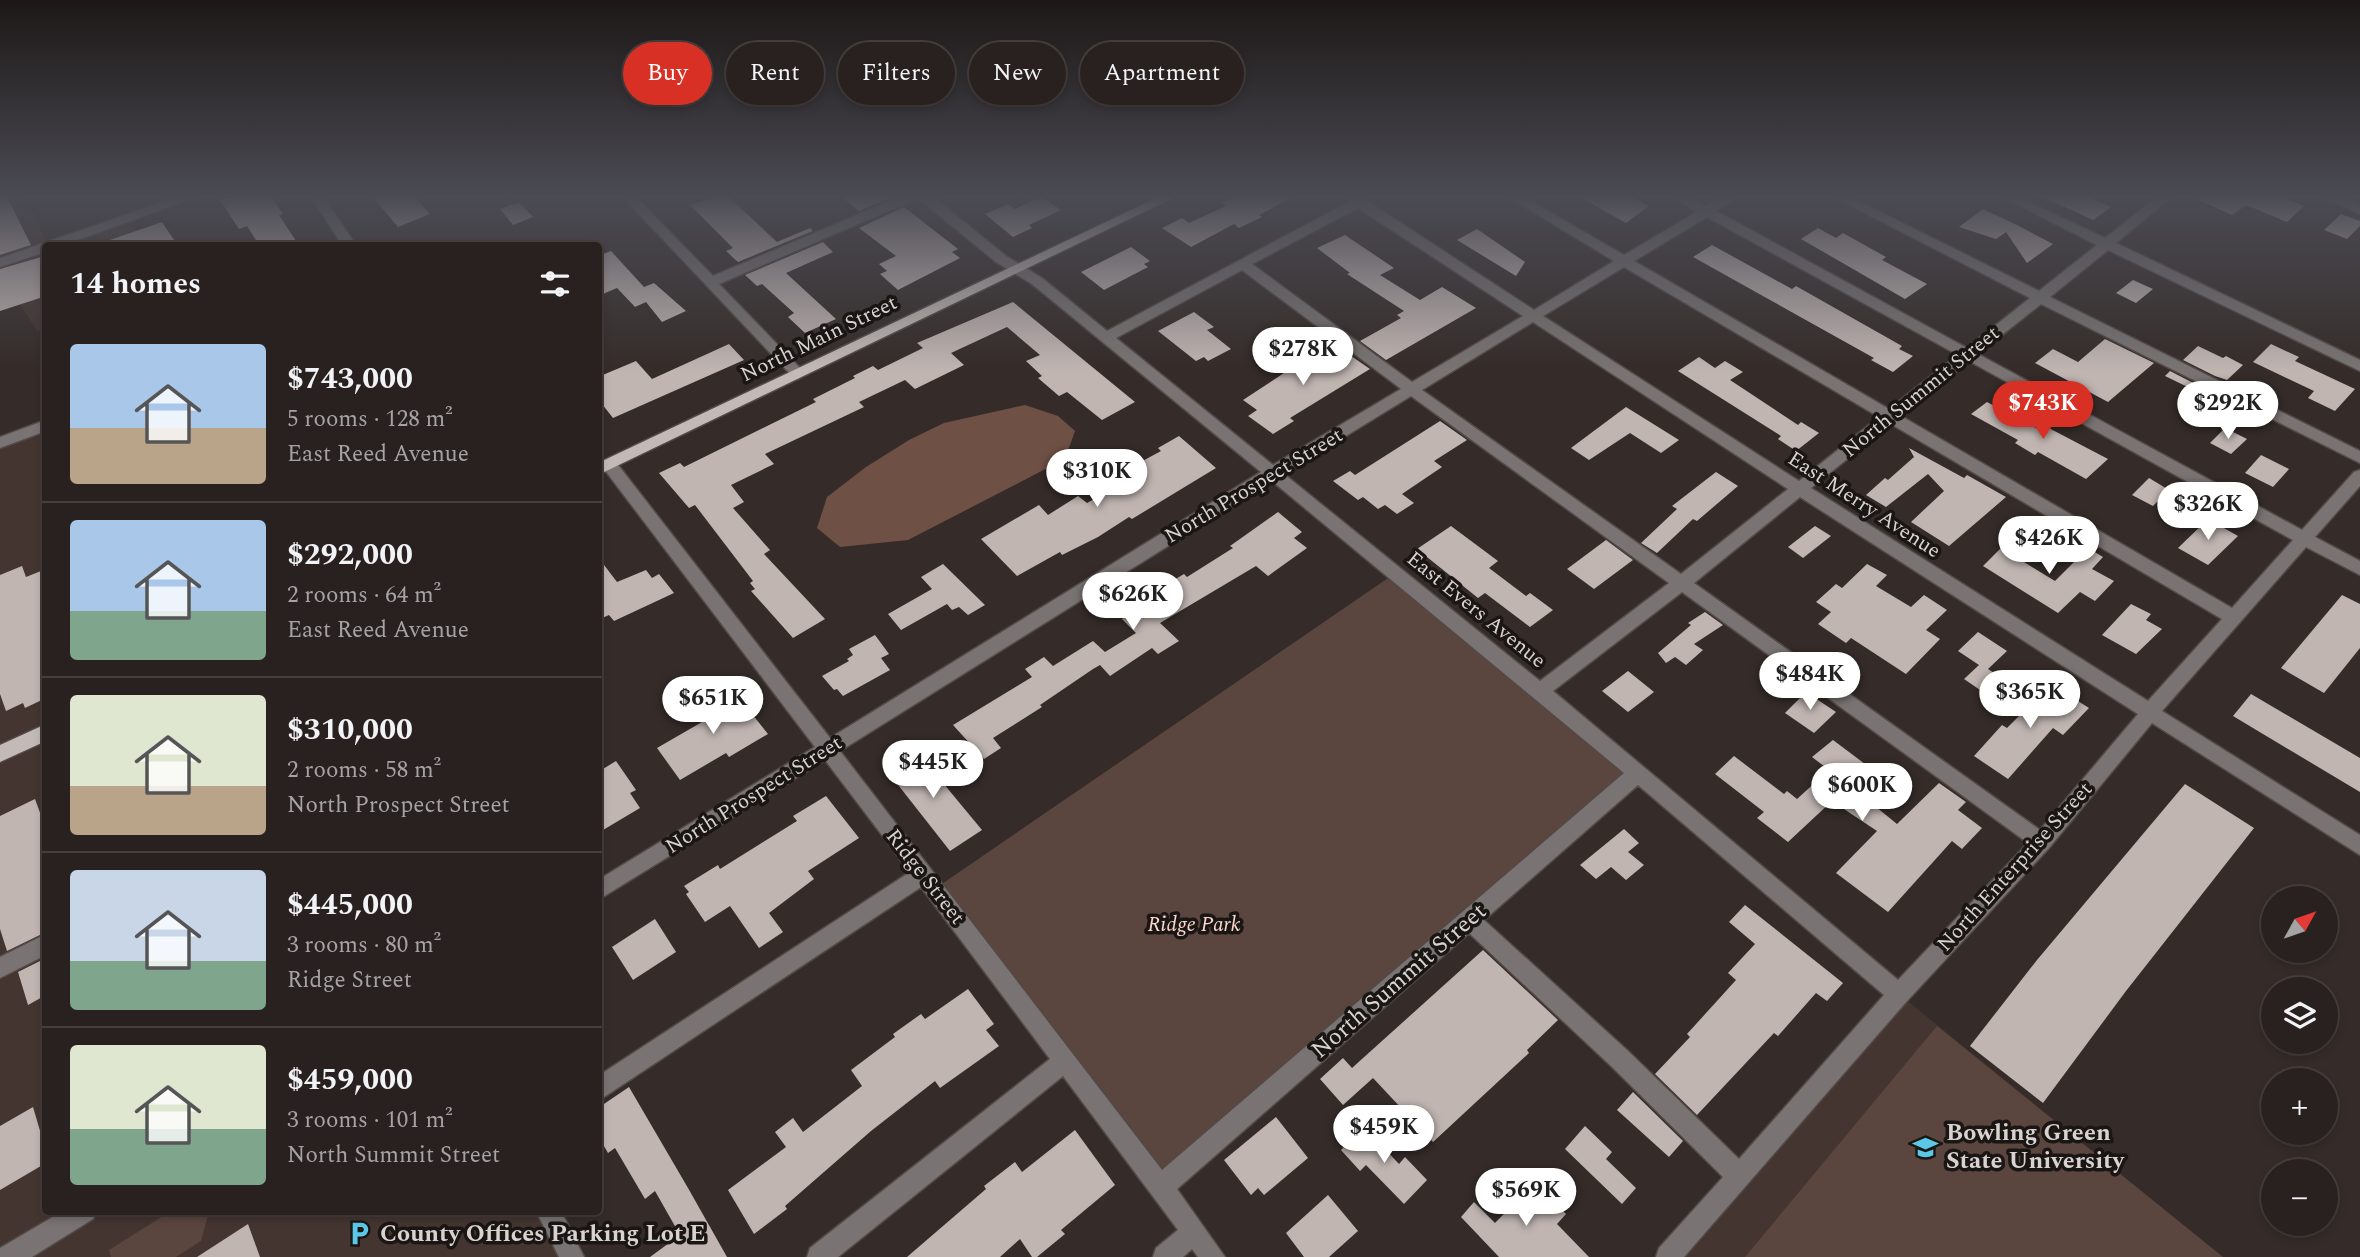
<!DOCTYPE html>
<meta charset="utf-8">
<style>
body{margin:0;font-family:Spectral,serif;background:#302928;color:#f1f3f6;height:100vh;display:flex;flex-direction:column;font-size:26px;white-space:nowrap}
*{box-sizing:border-box;margin:0}
p{font-size:23px;color:#a5a3a4}
.icon{flex:none;width:38px;height:38px;fill:none;stroke:currentColor;stroke-width:2;stroke-linecap:round;stroke-linejoin:round}
.map{position:relative;flex:1;overflow:hidden}
.side{position:absolute;left:42px;top:242px;width:560px;height:973px;display:flex;flex-direction:column;background:#28211f;border-radius:7px;box-shadow:0 4px 10px #0003,0 0 0 2px #443e3d}
.side>*{flex:none}
.banner{position:absolute;left:623px;top:42px;width:665px;height:63px;display:flex;gap:14px}
.needle{width:46px;rotate:50deg}
.buttons{position:absolute;left:2261px;top:886px;display:grid;gap:14px}
.buttons a{display:grid;place-items:center;width:77px;height:77px;border-radius:50%;background:#28211f;box-shadow:0 4px 10px #0003,0 0 0 2px #443e3d;font-size:35px}
.price{position:absolute;translate:-50% -60px;padding:0 16px;border-radius:24px;background:#fff;color:#222;font-size:23px;line-height:46px;filter:drop-shadow(0 2px 4px #0008)}
.price::after{content:'';position:absolute;left:50%;top:42px;width:21px;height:16px;margin-left:-10px;background:inherit;clip-path:polygon(0 0,100% 0,50% 100%)}
.price.selected{background:#d93025;color:#fff}
ul{padding:0;list-style:none}
li{display:flex;align-items:center;gap:21px;height:175px;padding:0 28px}
li+li{border-top:2px solid #443e3d}
li span{display:grid;place-items:center;flex:none;width:196px;height:140px;border-radius:7px;color:#555}
li>.icon{margin-inline-start:auto}
span .icon{width:84px;height:84px;fill:#fffc;stroke-width:1}
li b{font-size:30px}
h2{display:flex;justify-content:space-between;align-items:center;height:84px;padding:0 28px;font-size:30px}
.pill{padding:0 24px;border-radius:32px;background:#28211f;box-shadow:0 4px 10px #0003,0 0 0 2px #443e3d;font-size:24px;line-height:63px}
.pill.selected{background:#d93025;color:#fff}
.map>svg:first-child{display:block}
.built{fill:#443530}
.green{fill:#5a453f}
.forest{fill:#6f5045}
.building{fill:#c0b5b1}
.lines{fill:none;stroke-linecap:round;stroke-linejoin:round}
.minor-casing{stroke:#524a47;stroke-width:3}
.major-casing{stroke:#524a47;stroke-width:3}
.minor{fill:#797473;fill-rule:evenodd}
.major{fill:#c3bab7;fill-rule:evenodd}
.labels{text-anchor:middle;dominant-baseline:central;stroke-width:7;stroke-linejoin:round;paint-order:stroke}
.street-label{font-size:21px;fill:#d8d2d0;stroke:#1a1614}
.park-label{font-size:21px;font-style:italic;fill:#fcd7cb;stroke:#1a1614}
.near-street-label{font-size:24px;fill:#d8d2d0;stroke:#1a1614}
.near-poi-label{font-size:24px;font-weight:bold;fill:#d8d2d0;stroke:#1a1614;text-anchor:start}
</style>
<div class="map">
<svg width="2360" height="1257" viewBox="0 0 2360 1257">
<rect width="100%" height="100%" fill="#352c29"/>
<g class="built">
<polygon points="18,195 26,195 47,245 45,329 38,332 0,274 0,201"/>
<polygon points="129,218 145,245 52,245"/>
<polygon points="45,425 46,1211 548,1211 572,1257 0,1257 0,443"/>
<polygon points="1899,994 2223,1257 1668,1257"/>
</g>
<g class="green">
<polygon points="1394,574 1637,774 1161,1187 933,890"/>
<polygon points="1937,1026 2223,1257 1745,1257"/>
<polygon points="171,1211 209,1211 201,1241 176,1257 111,1257 109,1250"/>
</g>
<polygon class="forest" points="1025,405 1058,416 1075,431 1065,459 908,540 840,547 817,528 827,497 866,467 909,440 944,423"/>
<g class="building">
<polygon points="0,195 6,195 31,245 0,255"/>
<polygon points="235,195 270,195 283,214 279,215 296,241 284,245 259,245 247,226 239,229 220,200"/>
<polygon points="371,195 413,195 430,214 398,227"/>
<polygon points="722,195 727,195 777,242 810,228 813,231 738,262 726,251 733,248 690,205"/>
<polygon points="839,195 889,195 892,197 859,211"/>
<polygon points="1239,195 1297,195 1259,215 1262,217 1239,228 1234,224 1191,247 1162,228 1182,218 1189,223 1226,206 1222,203"/>
<polygon points="1576,195 1627,195 1649,206 1626,223"/>
<polygon points="2039,195 2085,195 2111,207 2093,220"/>
<polygon points="2187,195 2277,195 2304,206 2287,222 2246,205 2232,215"/>
<polygon points="1041,196 1061,210 1029,225 1032,228 1013,237 985,214 1008,204 1015,209"/>
<polygon points="519,202 533,217 513,225 500,209"/>
<polygon points="904,207 958,249 952,252 960,258 898,290 880,274 887,271 879,264 896,256 859,228"/>
<polygon points="1983,209 2017,225 2053,244 2027,263 2006,232 1996,239 1959,227"/>
<polygon points="2341,214 2360,221 2360,226 2347,239 2324,230"/>
<polygon points="162,222 174,240 160,245 104,245 104,242"/>
<polygon points="1818,228 1836,238 1843,233 1886,257 1882,260 1927,284 1905,299 1801,239"/>
<polygon points="1477,229 1525,262 1516,276 1457,240"/>
<polygon points="1345,235 1394,268 1380,275 1420,300 1442,287 1476,308 1386,360 1360,341 1401,318 1397,315 1404,311 1347,274 1350,273 1317,248"/>
<polygon points="823,242 833,252 786,273 836,319 805,333 788,317 794,313 762,284 757,286 745,275"/>
<polygon points="1712,245 1792,289 1796,286 1902,346 1899,349 1913,356 1893,372 1871,360 1874,358 1693,257"/>
<polygon points="1131,247 1150,261 1144,264 1148,267 1104,290 1081,272"/>
<polygon points="611,251 644,287 654,283 686,311 662,322 646,302 635,307 617,288 598,296 598,256"/>
<polygon points="41,257 46,269 46,296 0,311 0,269"/>
<polygon points="2133,280 2153,289 2136,303 2116,293"/>
<polygon points="1013,302 1135,402 1102,420 1067,392 1059,396 1038,378 1042,376 1026,361 1040,355 1007,327 951,353 964,365 915,389 905,380 859,402 864,407 765,454 774,464 731,485 744,502 733,508 770,550 764,554 825,619 793,638 751,591 755,589 750,583 753,581 695,505 689,508 659,473 680,463 684,467 816,402 813,399 855,378 853,376 873,366 878,370 923,348 917,343"/>
<polygon points="1194,312 1214,327 1207,330 1231,349 1208,361 1204,357 1196,361 1158,331"/>
<polygon points="2105,339 2154,363 2108,402 2035,363 2053,349 2078,362"/>
<polygon points="1331,342 1370,369 1290,418 1294,421 1273,434 1248,416 1257,410 1243,400"/>
<polygon points="729,344 744,360 613,418 598,399 598,377 636,361 652,379"/>
<polygon points="2271,344 2299,357 2295,361 2355,389 2335,411 2308,398 2314,391 2253,362"/>
<polygon points="2198,346 2223,358 2226,356 2243,365 2227,380 2215,376 2183,360"/>
<polygon points="1699,357 1715,368 1725,361 1743,372 1730,380 1798,425 1801,422 1819,433 1796,451 1778,439 1781,436 1678,371"/>
<polygon points="2170,371 2203,388 2198,392 2165,376"/>
<polygon points="1987,402 2040,430 2045,426 2108,459 2086,479 2038,452 2035,455 2015,443 2018,440 1971,414"/>
<polygon points="1626,407 1679,440 1661,453 1630,433 1589,460 1571,448"/>
<polygon points="1440,421 1467,440 1434,461 1442,467 1402,494 1414,503 1397,514 1385,505 1378,509 1363,497 1358,500 1333,481 1350,471 1355,475"/>
<polygon points="2225,428 2247,439 2231,454 2210,443"/>
<polygon points="1179,436 1216,468 1132,519 1129,517 1098,537 1062,555 1060,552 1017,576 981,539 1039,505 1048,515 1078,496 1087,503 1133,477 1126,470 1161,451 1158,448"/>
<polygon points="1909,448 1964,478 1967,475 2006,497 1949,546 1911,522 1944,491 1928,474 1886,507 1866,495 1885,478 1888,480 1914,457"/>
<polygon points="2261,455 2289,469 2273,487 2245,473"/>
<polygon points="1716,472 1738,486 1697,521 1693,519 1657,553 1641,543 1677,509 1672,506"/>
<polygon points="2149,478 2169,490 2153,506 2132,495"/>
<polygon points="1278,512 1302,532 1294,538 1307,548 1268,576 1256,566 1160,623 1179,641 1158,654 1152,648 1110,676 1100,665 1093,669 1040,705 1042,707 993,738 1001,748 984,759 953,725 1032,677 1025,669 1044,657 1053,666 1093,641 1105,652 1136,633 1122,619 1171,588 1167,584 1184,574 1187,577 1233,548 1230,546"/>
<polygon points="2208,519 2238,536 2208,565 2178,548"/>
<polygon points="1451,526 1498,561 1489,568 1526,596 1530,593 1553,610 1530,627 1485,593 1478,598 1417,549"/>
<polygon points="1815,526 1831,536 1803,558 1788,547"/>
<polygon points="2012,537 2035,551 2024,562 2055,581 2088,548 2103,557 2092,569 2114,581 2095,601 2080,592 2058,613 1983,566"/>
<polygon points="1606,540 1633,560 1594,589 1567,569"/>
<polygon points="598,557 617,582 646,570 652,578 659,574 674,593 614,621 609,615 598,620"/>
<polygon points="943,564 985,605 968,615 959,607 952,610 947,604 901,630 888,614 932,589 921,577"/>
<polygon points="1867,564 1887,575 1876,586 1911,607 1924,595 1947,610 1926,630 1940,639 1906,674 1851,638 1846,643 1818,624 1831,612 1816,602 1836,584 1842,588"/>
<polygon points="22,566 26,577 46,569 46,698 25,708 23,703 6,711 0,694 0,575"/>
<polygon points="2342,595 2360,604 2360,648 2324,693 2281,668"/>
<polygon points="2131,604 2151,614 2146,620 2162,629 2136,654 2102,635"/>
<polygon points="1705,612 1723,625 1694,644 1703,650 1686,665 1675,657 1666,663 1658,653 1691,625 1688,623"/>
<polygon points="1978,632 2007,651 1988,669 2000,677 1983,692 1964,679 1979,665 1958,651"/>
<polygon points="875,635 889,654 881,658 890,670 843,696 837,689 834,690 822,676 849,661 847,659 853,655 849,649"/>
<polygon points="1628,671 1654,692 1628,712 1602,691"/>
<polygon points="2051,684 2089,708 2063,735 2053,728 2008,779 1974,756 2002,725 2007,728"/>
<polygon points="733,690 768,734 729,757 726,753 680,780 657,748 702,722 694,712"/>
<polygon points="1806,692 1836,712 1814,733 1785,713"/>
<polygon points="2251,694 2360,758 2360,792 2233,716"/>
<polygon points="1833,740 1869,767 1849,785 1897,824 1939,783 1966,802 1958,810 1982,828 1962,849 1952,841 1888,912 1836,873 1877,831 1832,801 1788,842 1757,818 1764,812 1715,774 1734,756 1784,794 1787,791 1797,799 1829,770 1812,757"/>
<polygon points="914,748 982,830 950,851 884,767"/>
<polygon points="616,761 636,790 630,793 640,808 598,833 598,772"/>
<polygon points="2185,784 2254,828 2126,991 2043,1103 1970,1046 2037,960"/>
<polygon points="826,796 859,838 808,871 814,879 769,913 783,932 759,948 730,906 705,922 686,894 689,892 684,886 718,865 720,869 797,821 793,816"/>
<polygon points="35,799 46,829 46,932 7,951 0,929 0,816"/>
<polygon points="1624,829 1639,843 1628,852 1644,865 1626,880 1611,867 1596,879 1580,865"/>
<polygon points="1745,905 1843,983 1827,1001 1816,993 1778,1036 1774,1033 1697,1115 1655,1074 1690,1037 1687,1034 1736,980 1728,973 1755,944 1729,922"/>
<polygon points="655,919 676,952 633,980 612,947"/>
<polygon points="1483,950 1558,1020 1527,1050 1529,1053 1433,1142 1373,1078 1343,1105 1320,1079 1343,1058 1352,1068"/>
<polygon points="46,958 46,995 28,1005 18,972"/>
<polygon points="968,989 994,1024 986,1030 999,1046 940,1088 935,1081 871,1131 785,1206 787,1209 754,1234 728,1190 786,1147 775,1132 793,1118 803,1132 862,1086 851,1070 895,1037 893,1034 921,1014 925,1019"/>
<polygon points="629,1087 688,1188 727,1257 650,1257 680,1235 655,1191 645,1199 615,1148 608,1153 598,1136 598,1108"/>
<polygon points="1633,1092 1683,1141 1669,1157 1617,1110"/>
<polygon points="33,1107 46,1151 46,1163 0,1190 0,1126"/>
<polygon points="1276,1117 1308,1158 1264,1195 1258,1188 1251,1195 1224,1160"/>
<polygon points="1585,1126 1612,1152 1606,1159 1636,1188 1622,1204 1565,1149"/>
<polygon points="1364,1127 1399,1164 1405,1157 1427,1180 1404,1204 1366,1165 1360,1171 1341,1150"/>
<polygon points="1075,1130 1115,1185 1061,1230 1065,1234 1037,1257 1032,1257 1020,1239 1000,1257 907,1257 986,1189 984,1186 1015,1162 1022,1172"/>
<polygon points="1535,1182 1566,1214 1557,1224 1589,1257 1499,1257 1461,1217 1474,1202 1495,1223"/>
<polygon points="1328,1195 1358,1231 1329,1257 1304,1257 1286,1233"/>
<polygon points="248,1224 260,1257 197,1257"/>
</g>
<g class="lines">
<defs>
<g id="minor">
<polygon points="184,195 202,195 64,245 46,245 46,252 0,267 0,258"/>
<polygon points="310,195 322,195 356,245 342,245"/>
<path d="M621 195H634L713 276 904 195H931L1006 256 1042 278 1107 331 1349 202 1341 195H1355L1364 199 1534 310 1614 261 1505 195H1520L1624 255 1697 212 1670 195H1685L1706 206 1725 195H1740L1716 211 1967 348 2030 298 1830 195H1846L2039 291 2097 245 1998 195H2014L2105 238 2160 195H2174L2116 243 2360 360V371L2108 250 2050 297 2360 451V463L2041 304 1978 354 2302 530 2354 472 2360 470V486L2315 537 2360 561V575L2306 547 2162 711 2360 835V855L2152 723 2049 848 1907 1001 1684 1257H1656L1659 1248 1723 1177 1611 1066 1469 933 1177 1189 1225 1257H1198L1192 1249 1183 1257H1153L1156 1248 1178 1230 1063 1076 838 1257H807L810 1248 1050 1059 921 887 598 1101V1076L910 872 825 760 598 900V880L815 747 601 465 603 461H615L830 738 1261 472 1032 284 996 262 918 198 719 284 803 371 805 374 798 379 793 377ZM1358 208 1523 316 1412 382 1252 264ZM1707 217 1958 355 1889 409 1634 261ZM1624 267 1879 417 1799 481 1543 316ZM1242 270 1392 382 1401 389 1273 465 1116 338ZM1533 322 1788 489 1681 574 1422 390ZM1969 361 2293 540 2232 608 1901 416ZM1411 396 1669 583 1540 681 1284 474ZM1891 424 2222 619 2148 701 1811 488ZM1272 481 1624 773 1162 1170 840 751ZM1800 497 2138 714 2040 830 1694 583ZM1682 592 2028 843 1898 980 1553 691ZM1638 785 1884 995 1739 1159 1627 1050 1484 920Z"/>
<polygon points="2318,195 2335,195 2360,205 2360,214"/>
<polygon points="46,420 46,431 0,448 0,437"/>
<polygon points="46,934 46,955 0,978 0,957"/>
<polygon points="63,1211 97,1211 93,1219 32,1257 0,1257 0,1248"/>
<polygon points="536,1211 561,1211 584,1257 559,1257"/>
</g>
<g id="major">
<polygon points="1163,195 1179,195 598,475 598,463"/>
<polygon points="46,724 46,741 0,762 0,745"/>
</g>
</defs>
<use href="#minor" class="minor-casing"/>
<use href="#major" class="major-casing"/>
<use href="#minor" class="minor"/>
<use href="#major" class="major"/>
</g>
<linearGradient id="sky" x2="0" y2="1"><stop stop-color="#1d1817"/><stop offset="0.53" stop-color="#4b4b54"/><stop offset="1" stop-color="#4b4b54" stop-opacity="0"/></linearGradient>
<rect width="2360" height="371" fill="url(#sky)"/>
<defs>
<symbol id="university-bare" viewBox="-9 -9 18 18"><path d="M0-5L7-2L0 1L-7-2ZM-4 1L0 2.5L4 1V4Q0 6-4 4Z" fill="#5ac8e6" stroke="#1a1614" stroke-width="2.5" paint-order="stroke"/></symbol>
<symbol id="parking-bare" viewBox="-9 -9 18 18"><path d="M-3.5-5.5H1a3.5 3.5 0 0 1 0 7H-1V5.5H-3.5ZM-1-3.4V-.6H.8a1.4 1.4 0 0 0 0-2.8Z" fill="#5ac8e6" stroke="#1a1614" stroke-width="2.5" paint-order="stroke"/></symbol>
</defs>
<g fill-rule="evenodd">
<use href="#university-bare" x="1908" y="1130" width="35" height="35"/>
<use href="#parking-bare" x="342" y="1216" width="35" height="35"/>
</g>
<g class="labels">
<g class="street-label">
<text transform="translate(819 339) rotate(-26)">North Main Street</text>
<text transform="translate(1921 392) rotate(-39)">North Summit Street</text>
<text transform="translate(1254 486) rotate(-31)">North Prospect Street</text>
<text transform="translate(1864 505) rotate(33)">East Merry Avenue</text>
<text transform="translate(1476 610) rotate(39)">East Evers Avenue</text>
<text transform="translate(754 795) rotate(-32)">North Prospect Street</text>
<text transform="translate(2015 867) rotate(-48)">North Enterprise Street</text>
<text transform="translate(925 877) rotate(52)">Ridge Street</text>
</g>
<g class="park-label">
<text x="1194" y="925">Ridge Park</text>
</g>
<g class="near-street-label">
<text transform="translate(1399 981) rotate(-41)">North Summit Street</text>
</g>
<g class="near-poi-label">
<text x="1946" y="1133">Bowling Green<tspan x="1946" dy="28">State University</tspan></text>
<text x="380" y="1234">County Offices Parking Lot E</text>
</g>
</g>
</svg>
<div class="buttons">
<a><svg class="needle" viewBox="-14 -14 28 28"><path d="M0-13l5 13h-10z" fill="#e53935"/><path d="M0 13l5-13h-10z" fill="#a5a3a4"/></svg></a>
<a><svg class="icon" aria-label="layers" viewBox="0 0 24 24"><path d="M12 4l9 5-9 5-9-5zM3 14l9 5 9-5"/></svg></a>
<a>+</a>
<a>−</a>
</div>
<b class="price" style="left:1303px;top:387px">$278K</b>
<b class="price selected" style="left:2043px;top:441px">$743K</b>
<b class="price" style="left:2228px;top:441px">$292K</b>
<b class="price" style="left:1097px;top:509px">$310K</b>
<b class="price" style="left:2208px;top:542px">$326K</b>
<b class="price" style="left:2049px;top:576px">$426K</b>
<b class="price" style="left:1133px;top:632px">$626K</b>
<b class="price" style="left:1810px;top:712px">$484K</b>
<b class="price" style="left:2030px;top:730px">$365K</b>
<b class="price" style="left:713px;top:736px">$651K</b>
<b class="price" style="left:933px;top:800px">$445K</b>
<b class="price" style="left:1862px;top:823px">$600K</b>
<b class="price" style="left:1384px;top:1165px">$459K</b>
<b class="price" style="left:1526px;top:1228px">$569K</b>
<div class="banner">
<a class="pill selected">Buy</a>
<a class="pill">Rent</a>
<a class="pill">Filters</a>
<a class="pill">New</a>
<a class="pill">Apartment</a>
</div>
<section class="side">
<h2>14 homes<svg class="icon" aria-label="filters" viewBox="0 0 24 24"><path d="M4 7h16M4 17h16"/><circle cx="9" cy="7" r="2"/><circle cx="15" cy="17" r="2"/></svg></h2>
<ul>
<li><span style="background:linear-gradient(#a9c7e8 60%,#b9a48a 0)"><svg class="icon" aria-label="home" viewBox="0 0 24 24"><path d="M3 11l9-7 9 7M6 9v11h12V9"/></svg></span><div><b>$743,000</b><p>5 rooms · 128 m²</p><p>East Reed Avenue</p></div></li>
<li><span style="background:linear-gradient(#a9c7e8 65%,#7fa58c 0)"><svg class="icon" aria-label="home" viewBox="0 0 24 24"><path d="M3 11l9-7 9 7M6 9v11h12V9"/></svg></span><div><b>$292,000</b><p>2 rooms · 64 m²</p><p>East Reed Avenue</p></div></li>
<li><span style="background:linear-gradient(#dfe7d0 65%,#b9a48a 0)"><svg class="icon" aria-label="home" viewBox="0 0 24 24"><path d="M3 11l9-7 9 7M6 9v11h12V9"/></svg></span><div><b>$310,000</b><p>2 rooms · 58 m²</p><p>North Prospect Street</p></div></li>
<li><span style="background:linear-gradient(#c9d6e8 65%,#7fa58c 0)"><svg class="icon" aria-label="home" viewBox="0 0 24 24"><path d="M3 11l9-7 9 7M6 9v11h12V9"/></svg></span><div><b>$445,000</b><p>3 rooms · 80 m²</p><p>Ridge Street</p></div></li>
<li><span style="background:linear-gradient(#dfe7d0 60%,#7fa58c 0)"><svg class="icon" aria-label="home" viewBox="0 0 24 24"><path d="M3 11l9-7 9 7M6 9v11h12V9"/></svg></span><div><b>$459,000</b><p>3 rooms · 101 m²</p><p>North Summit Street</p></div></li>
</ul>
</section>
</div>
